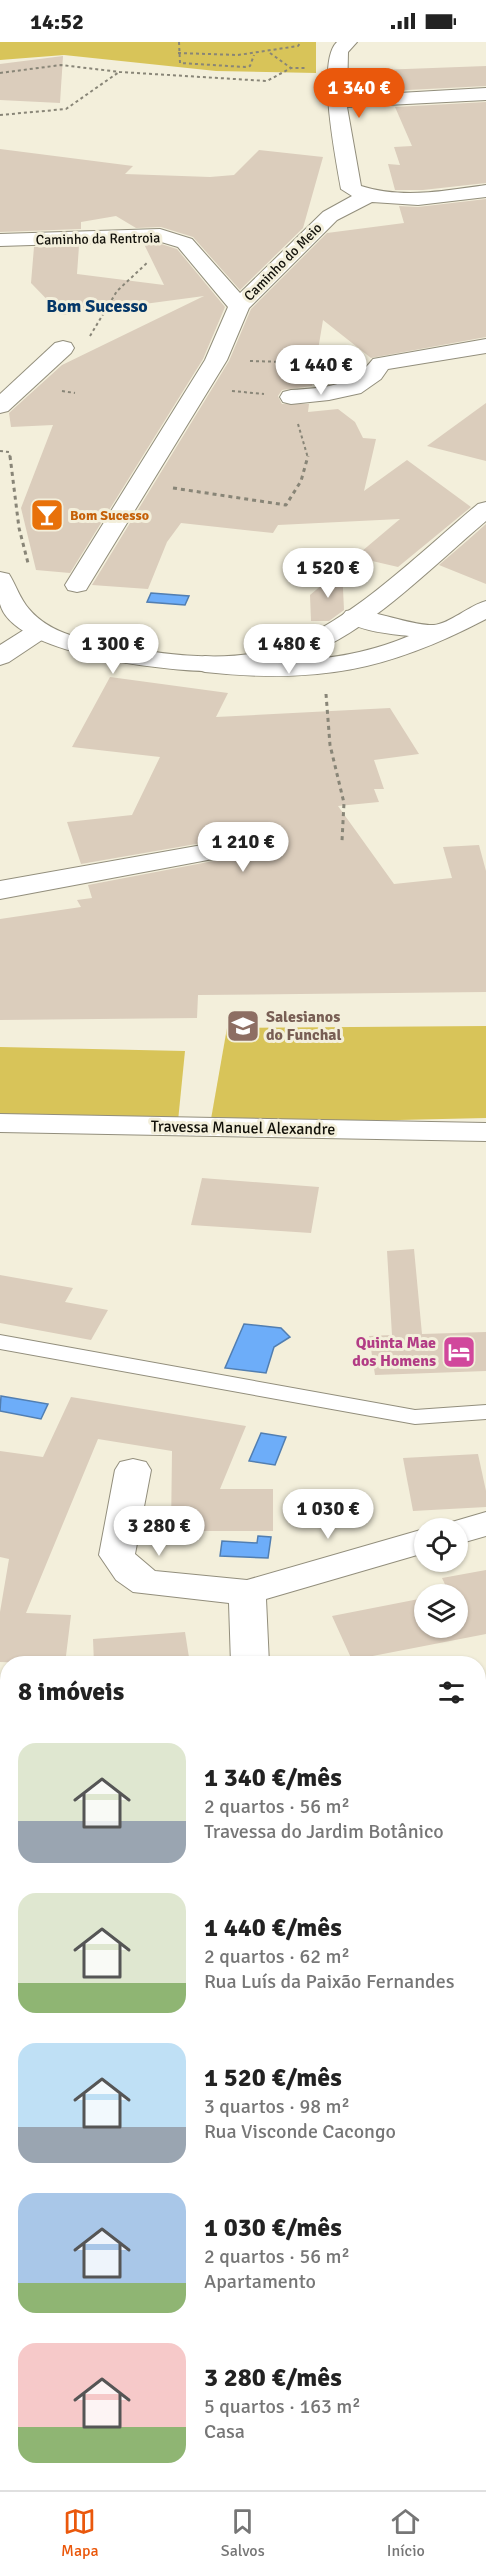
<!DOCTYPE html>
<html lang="pt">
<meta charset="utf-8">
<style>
body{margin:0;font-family:Signika,sans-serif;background:#f2f2f2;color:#222;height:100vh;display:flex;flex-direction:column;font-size:22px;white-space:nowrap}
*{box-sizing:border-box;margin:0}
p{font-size:20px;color:#767676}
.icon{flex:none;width:33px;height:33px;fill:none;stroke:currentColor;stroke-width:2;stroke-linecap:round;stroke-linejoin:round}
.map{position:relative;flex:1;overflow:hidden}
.details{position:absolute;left:0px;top:1614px;width:486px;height:834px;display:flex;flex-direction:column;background:#fff;border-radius:24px 24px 0 0;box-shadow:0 2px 4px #0004}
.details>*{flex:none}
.controls{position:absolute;left:414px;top:1476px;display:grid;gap:12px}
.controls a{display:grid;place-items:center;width:54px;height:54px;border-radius:50%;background:#fff;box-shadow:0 2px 4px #0004;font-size:30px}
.price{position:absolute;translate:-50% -51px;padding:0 14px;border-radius:21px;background:#fff;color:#222;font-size:20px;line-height:39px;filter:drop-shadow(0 2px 3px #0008)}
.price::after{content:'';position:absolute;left:50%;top:36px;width:18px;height:14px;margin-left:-9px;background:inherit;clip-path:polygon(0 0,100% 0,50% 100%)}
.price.active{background:#ea580c;color:#fff}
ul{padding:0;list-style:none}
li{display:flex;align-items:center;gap:18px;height:150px;padding:0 18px}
li span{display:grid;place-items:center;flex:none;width:168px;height:120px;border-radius:18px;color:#555}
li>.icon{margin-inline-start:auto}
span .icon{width:72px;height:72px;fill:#fffc;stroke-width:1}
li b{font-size:26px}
h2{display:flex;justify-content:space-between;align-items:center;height:72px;padding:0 18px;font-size:26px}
.status{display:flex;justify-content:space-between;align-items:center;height:42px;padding:0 30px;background:#fff;direction:ltr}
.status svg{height:16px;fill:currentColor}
.dock{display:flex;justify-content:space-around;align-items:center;height:84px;border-top:2px solid #e0e0e0;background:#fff;font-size:16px;color:#767676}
.dock a{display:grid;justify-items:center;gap:3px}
.dock .active{color:#ea580c}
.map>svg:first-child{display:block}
.green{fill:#d8c459}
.water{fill:#6dadf9;stroke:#517eb1;stroke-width:1.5}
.building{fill:#dbcdbc}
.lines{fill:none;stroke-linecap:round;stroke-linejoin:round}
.service-casing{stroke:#928e7c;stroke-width:2}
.minor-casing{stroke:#928e7c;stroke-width:2}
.tertiary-casing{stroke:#928e7c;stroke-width:2}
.secondary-casing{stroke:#928e7c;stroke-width:2}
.path-far1{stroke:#888577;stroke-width:2;stroke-dasharray:3 3;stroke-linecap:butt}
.path{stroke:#888577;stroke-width:3;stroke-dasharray:4 4;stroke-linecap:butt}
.service{fill:#fff;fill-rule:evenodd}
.minor{fill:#fff;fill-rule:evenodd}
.tertiary{fill:#fff;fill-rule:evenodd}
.secondary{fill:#fff;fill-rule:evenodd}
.labels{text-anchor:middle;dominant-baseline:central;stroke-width:6;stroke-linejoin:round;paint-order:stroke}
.far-street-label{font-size:14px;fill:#111009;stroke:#f3efdb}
.far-food-label{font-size:14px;font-weight:bold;fill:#c56008;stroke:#f3efdb;text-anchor:start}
.education-label{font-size:16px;font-weight:bold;fill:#785e54;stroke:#f3efdb;text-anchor:start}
.street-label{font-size:16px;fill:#111009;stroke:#f3efdb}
.hotel-label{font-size:16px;font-weight:bold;fill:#b23c85;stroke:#f3efdb;text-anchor:end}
.far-district-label{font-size:18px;font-weight:bold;fill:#053869;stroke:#f3efdb}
</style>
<div class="status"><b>14:52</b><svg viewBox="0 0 49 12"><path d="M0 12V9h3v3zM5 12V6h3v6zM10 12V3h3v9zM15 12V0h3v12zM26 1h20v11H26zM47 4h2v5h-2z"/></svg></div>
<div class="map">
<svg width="486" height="2448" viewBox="0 0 486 2448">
<rect width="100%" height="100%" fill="#f3efdb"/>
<g class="green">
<polygon points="0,0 316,0 316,31 216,29 64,13 0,18"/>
<polygon points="486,984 486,1076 312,1080 211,1077 227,986"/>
<polygon points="0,1005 185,1009 178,1079 0,1075"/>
</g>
<g class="water">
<polygon points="151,551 189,554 185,563 147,560"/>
<polygon points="244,1282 281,1286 290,1295 274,1305 266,1331 225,1326"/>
<polygon points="1,1354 48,1362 41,1377 0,1369"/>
<polygon points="261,1391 286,1395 275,1423 249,1419"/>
<polygon points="258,1494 271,1495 268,1516 220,1514 222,1499 257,1501"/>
</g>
<g class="building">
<polygon points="63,14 60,61 0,58 0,22"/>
<polygon points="486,24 486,44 388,49 379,28"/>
<polygon points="486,60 486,141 423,148 395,148 388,122 400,123 394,105 412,104 395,65"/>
<polygon points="0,107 133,124 125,132 210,135 234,133 259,108 323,115 303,186 240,248 193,195 161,185 136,186 116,174 81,180 81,187 0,190"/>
<polygon points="486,157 486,295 371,316 323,278 312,344 282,348 278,354 282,362 309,362 308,370 338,367 355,380 363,396 376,397 364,449 407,418 471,465 398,525 355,515 400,477 278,483 273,491 181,481 167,500 148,547 92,543 229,319 251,267 327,191 404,181 399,164 418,165"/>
<polygon points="158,201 177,207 225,265 203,317 70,531 36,528 21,466 53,383 11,385 9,371 62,323 204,254 62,273 31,241 34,205 79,204 77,232 164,243 144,202"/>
<polygon points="486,361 486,419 427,404"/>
<polygon points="486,482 486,542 439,523 468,498"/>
<polygon points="342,526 344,568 329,579 311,579 310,553"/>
<polygon points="110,635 228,651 216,675 390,666 419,712 374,718 384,747 374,747 379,760 338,764 394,842 452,836 443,805 479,803 486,829 486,950 198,953 197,976 0,978 0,877 81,865 77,858 92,856 88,843 229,816 235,809 231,801 219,798 81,822 67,780 132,773 160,715 72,705"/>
<polygon points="202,1136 319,1145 311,1191 191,1183"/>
<polygon points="414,1207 422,1292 486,1290 486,1329 375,1333 369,1294 392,1293 387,1209"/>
<polygon points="0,1233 73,1246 65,1260 108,1268 91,1298 0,1281"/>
<polygon points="71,1355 246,1384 220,1447 273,1447 273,1489 171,1489 172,1409 98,1397 26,1571 71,1573 65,1622 0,1620 0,1570 9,1517 0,1515 0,1409 43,1415"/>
<polygon points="478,1412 486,1449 486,1465 413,1469 403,1416"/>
<polygon points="486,1528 486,1592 352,1618 332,1574 424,1556 424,1586 458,1586 458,1552 443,1552 449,1551 442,1536"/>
<polygon points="185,1590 190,1622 94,1622 93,1597"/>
</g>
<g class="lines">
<defs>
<polygon id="service" points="0,1293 415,1368 486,1363 486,1377 415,1382 0,1307"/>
<g id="minor">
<path d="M337 0H357L348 10 347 54 486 46V58L347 65 361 144C402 157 444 149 486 143V155L418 163 372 160 337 178 249 266 227 318 89 543 86 548 77 550 68 548 65 543 205 318 228 265 178 205 158 199 0 204V192L160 187 192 197 240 251 323 170 352 154 341 147C336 118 316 19 337 0Z"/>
<path d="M486 297V311L388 327 381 337 361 351 329 358 291 362 283 360 280 355 283 350 291 348C324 346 352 345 373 317Z"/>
<polygon points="63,299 71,301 74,306 71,311 8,369 0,371 0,352 55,301"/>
<polygon points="219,800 229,802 233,808 229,814 0,857 0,839"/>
<polygon points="0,1072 486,1081 486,1099 0,1090"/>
<polygon points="133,1417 146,1420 151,1428 135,1512 155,1529 247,1538 424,1487 424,1511 266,1557 269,1622 231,1622 229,1561 133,1550 116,1538 99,1513 115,1428 120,1420"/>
<polygon points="486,1470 486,1494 458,1502 458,1486 442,1486 445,1482"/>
<polygon points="0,1662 8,1663 8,1689 0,1688"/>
<polygon points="486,1877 486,1907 478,1908 478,1878"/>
<polygon points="0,1923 8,1924 8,1956 0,1955"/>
<polygon points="478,2249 486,2252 486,2318 478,2315"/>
</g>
<g id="tertiary">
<path d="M486 559V577C387 629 316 642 205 630L196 627 192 622 196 617 205 614C276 622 343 622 409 594 392 592 352 589 342 574L346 569C366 564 409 584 434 583 449 582 470 563 486 559Z"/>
<polygon points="39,581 48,584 52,589 48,594 9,620 0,623 0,603 30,584"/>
<polygon points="486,2199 486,2235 478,2237 478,2201"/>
<polygon points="0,2246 8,2247 8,2285 0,2284"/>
</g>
<path id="secondary" d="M486 460V479C434 523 378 581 316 609 290 621 260 627 232 629 185 632 14 616 0 562 0 552 0 539 0 530L9 532C16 543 20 557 29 567 53 596 100 601 134 607 178 614 226 619 270 608 343 589 420 510 478 462Z"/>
</defs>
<use href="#service" class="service-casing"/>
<use href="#minor" class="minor-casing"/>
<use href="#tertiary" class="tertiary-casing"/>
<use href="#secondary" class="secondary-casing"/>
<g class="path-far1">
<polyline points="179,0 180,21 245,25 250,24 254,13"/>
<polyline points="178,11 238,13 298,4 301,0"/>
<polyline points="270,11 291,26"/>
<polyline points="0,31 61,23 120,30 267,39 291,26 307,26"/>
<polyline points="0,73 66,67 119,30"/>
<polyline points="90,294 117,249 148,220"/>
<polyline points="250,319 326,321"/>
<polyline points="62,349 75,351"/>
<polyline points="232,349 264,352"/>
<polyline points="298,382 308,416"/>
<polyline points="0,409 9,410 10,416"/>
</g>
<g class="path">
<polyline points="10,414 19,486 28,521"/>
<polyline points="173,446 286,463 301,439 308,414"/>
<polyline points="326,652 330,703 344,761 342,799"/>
</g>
<use href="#service" class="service"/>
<use href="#minor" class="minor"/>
<use href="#tertiary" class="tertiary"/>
<use href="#secondary" class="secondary"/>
</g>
<defs>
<symbol id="bar-square" viewBox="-11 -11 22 22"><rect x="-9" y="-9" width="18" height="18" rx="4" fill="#e8710a" stroke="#f3efdb"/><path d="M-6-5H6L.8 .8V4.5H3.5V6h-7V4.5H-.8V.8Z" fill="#fff"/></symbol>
<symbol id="school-square" viewBox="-11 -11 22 22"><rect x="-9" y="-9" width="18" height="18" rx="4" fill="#8d6e63" stroke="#f3efdb"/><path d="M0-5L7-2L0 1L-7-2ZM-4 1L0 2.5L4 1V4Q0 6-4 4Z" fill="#fff"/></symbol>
<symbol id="hotel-square" viewBox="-11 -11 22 22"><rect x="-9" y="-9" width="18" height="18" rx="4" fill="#d1479c" stroke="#f3efdb"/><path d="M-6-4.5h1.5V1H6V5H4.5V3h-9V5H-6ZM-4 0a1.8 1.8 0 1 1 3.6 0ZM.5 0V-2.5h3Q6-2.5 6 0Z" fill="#fff"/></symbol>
</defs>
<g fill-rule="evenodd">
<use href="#bar-square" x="28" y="454" width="38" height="38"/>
<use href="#school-square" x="224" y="965" width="38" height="38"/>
<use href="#hotel-square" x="440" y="1291" width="38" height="38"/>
</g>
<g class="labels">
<g class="far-street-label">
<text transform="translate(98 197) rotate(-1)">Caminho da Rentroia</text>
<text transform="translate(283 220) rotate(-45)">Caminho do Meio</text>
</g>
<g class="far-food-label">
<text x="70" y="473">Bom Sucesso</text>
</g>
<g class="education-label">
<text x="266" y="975">Salesianos<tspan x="266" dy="18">do Funchal</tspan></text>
</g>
<g class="street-label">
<text transform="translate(243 1086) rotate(1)">Travessa Manuel Alexandre</text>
</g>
<g class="hotel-label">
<text x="436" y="1301">Quinta Mae<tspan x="436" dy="18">dos Homens</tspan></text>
</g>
<g class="far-district-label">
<text x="97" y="264">Bom Sucesso</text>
</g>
</g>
</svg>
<div class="controls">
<a><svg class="icon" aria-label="locate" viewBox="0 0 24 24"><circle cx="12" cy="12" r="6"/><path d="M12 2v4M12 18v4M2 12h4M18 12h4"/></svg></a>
<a><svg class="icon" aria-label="layers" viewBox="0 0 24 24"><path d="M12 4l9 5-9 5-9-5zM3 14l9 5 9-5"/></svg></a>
</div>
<b class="price active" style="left:359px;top:77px">1 340 €</b>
<b class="price" style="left:321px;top:354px">1 440 €</b>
<b class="price" style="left:328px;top:557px">1 520 €</b>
<b class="price" style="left:113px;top:633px">1 300 €</b>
<b class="price" style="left:289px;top:633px">1 480 €</b>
<b class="price" style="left:243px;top:831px">1 210 €</b>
<b class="price" style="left:328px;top:1498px">1 030 €</b>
<b class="price" style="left:159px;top:1515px">3 280 €</b>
<section class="details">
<h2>8 imóveis<svg class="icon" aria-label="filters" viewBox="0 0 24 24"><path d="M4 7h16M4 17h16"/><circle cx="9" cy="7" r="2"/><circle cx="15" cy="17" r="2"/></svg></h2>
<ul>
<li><span style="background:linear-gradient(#dfe7d0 65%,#9aa5b1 0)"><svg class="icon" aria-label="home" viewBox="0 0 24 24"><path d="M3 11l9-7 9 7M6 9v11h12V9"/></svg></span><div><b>1 340 €/mês</b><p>2 quartos · 56 m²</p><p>Travessa do Jardim Botânico</p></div></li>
<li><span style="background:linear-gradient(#dfe7d0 75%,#8fb573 0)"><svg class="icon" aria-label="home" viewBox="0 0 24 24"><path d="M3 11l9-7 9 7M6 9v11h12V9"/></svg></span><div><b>1 440 €/mês</b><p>2 quartos · 62 m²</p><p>Rua Luís da Paixão Fernandes</p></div></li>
<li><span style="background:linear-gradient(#bfe0f5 70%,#9aa5b1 0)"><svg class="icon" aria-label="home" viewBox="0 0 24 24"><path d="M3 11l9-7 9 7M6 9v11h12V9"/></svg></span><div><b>1 520 €/mês</b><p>3 quartos · 98 m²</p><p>Rua Visconde Cacongo</p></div></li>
<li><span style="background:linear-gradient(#a9c7e8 75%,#8fb573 0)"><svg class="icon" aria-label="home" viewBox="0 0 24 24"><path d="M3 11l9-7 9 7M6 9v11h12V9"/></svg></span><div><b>1 030 €/mês</b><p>2 quartos · 56 m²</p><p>Apartamento</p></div></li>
<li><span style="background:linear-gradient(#f6c9c9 70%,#8fb573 0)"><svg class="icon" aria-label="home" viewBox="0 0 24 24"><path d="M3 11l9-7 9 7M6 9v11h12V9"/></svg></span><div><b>3 280 €/mês</b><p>5 quartos · 163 m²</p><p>Casa</p></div></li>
</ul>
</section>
</div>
<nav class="dock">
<a class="active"><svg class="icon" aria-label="map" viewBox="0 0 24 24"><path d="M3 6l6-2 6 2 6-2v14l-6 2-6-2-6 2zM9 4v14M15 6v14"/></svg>Mapa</a>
<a><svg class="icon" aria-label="saved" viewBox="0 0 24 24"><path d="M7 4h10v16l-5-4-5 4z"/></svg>Salvos</a>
<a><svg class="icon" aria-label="home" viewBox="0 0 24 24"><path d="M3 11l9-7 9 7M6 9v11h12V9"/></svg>Início</a>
</nav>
